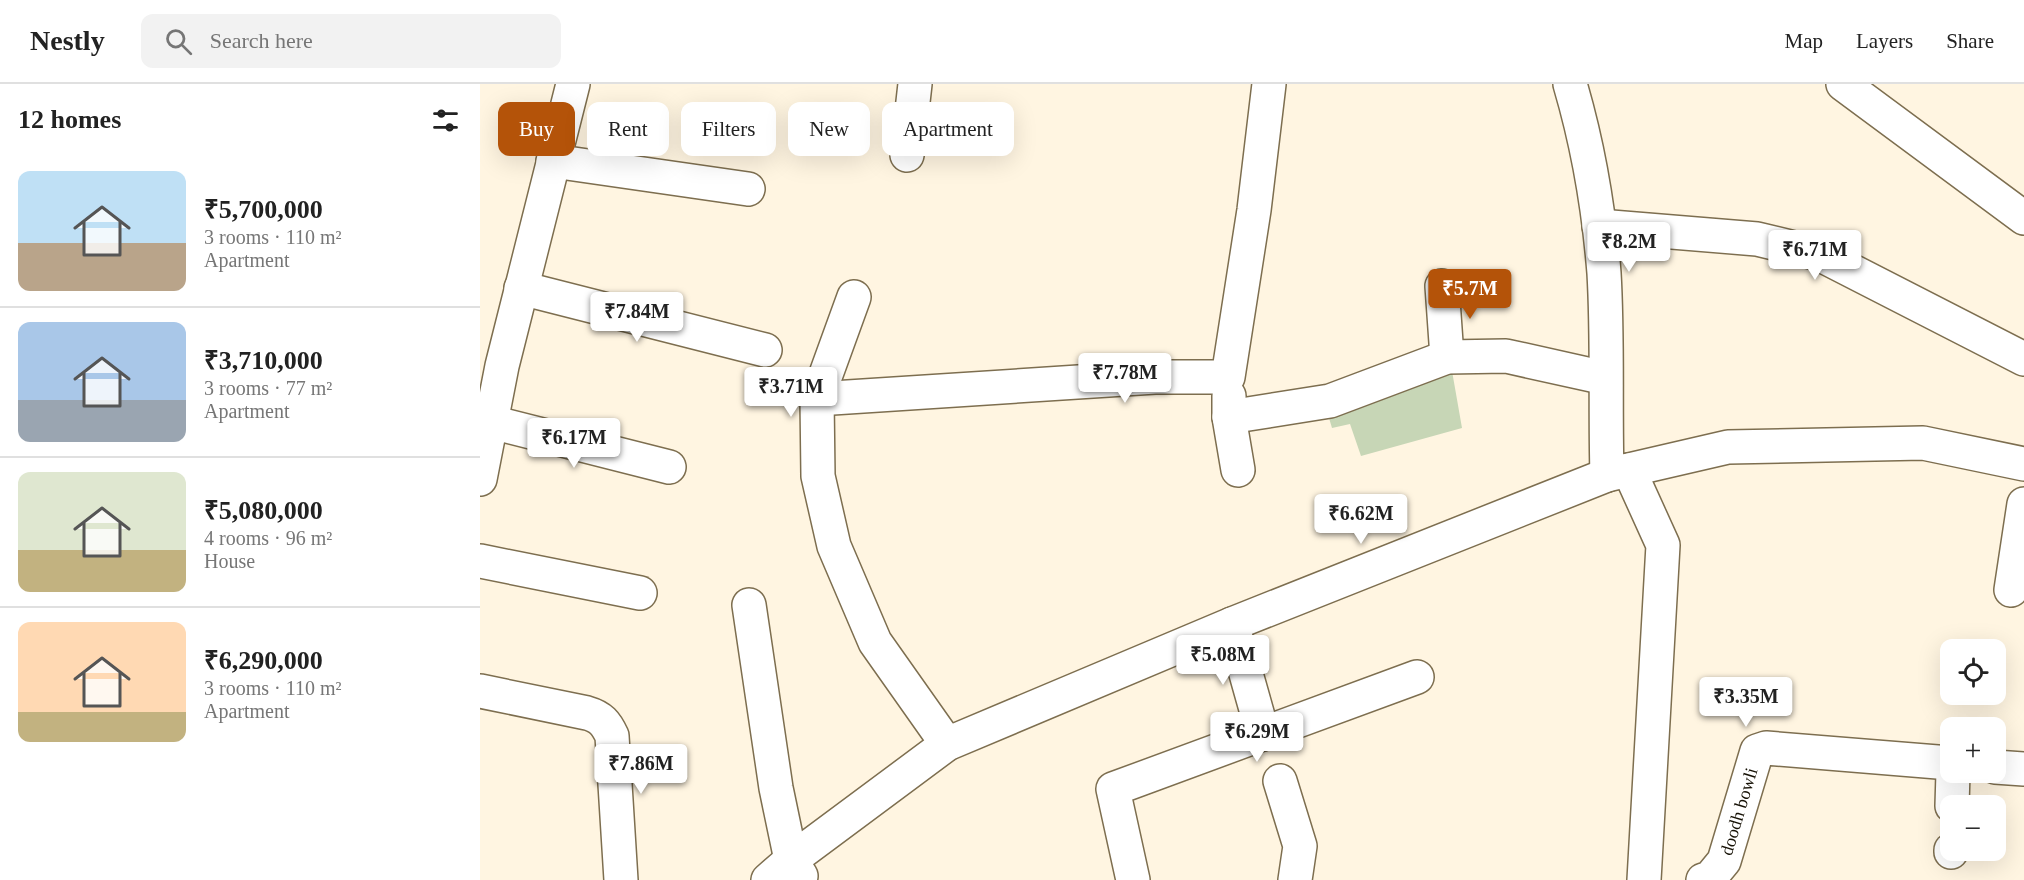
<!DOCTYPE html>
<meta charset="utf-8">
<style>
body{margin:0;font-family:"Times New Roman",serif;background:#f2f2f2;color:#222;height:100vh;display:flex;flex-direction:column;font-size:22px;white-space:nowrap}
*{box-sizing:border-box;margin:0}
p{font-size:20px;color:#767676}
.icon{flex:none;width:33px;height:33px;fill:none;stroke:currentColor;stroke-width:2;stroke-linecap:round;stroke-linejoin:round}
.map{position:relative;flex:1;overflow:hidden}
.side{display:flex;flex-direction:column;background:#fff;width:480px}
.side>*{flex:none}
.guide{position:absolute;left:18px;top:18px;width:570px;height:54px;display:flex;gap:12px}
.controls{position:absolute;left:1460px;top:555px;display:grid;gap:12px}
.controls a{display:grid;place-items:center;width:66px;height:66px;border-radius:12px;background:#fff;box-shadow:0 6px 24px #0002;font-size:30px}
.price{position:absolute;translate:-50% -51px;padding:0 14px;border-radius:6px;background:#fff;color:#222;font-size:20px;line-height:39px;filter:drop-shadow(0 2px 3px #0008)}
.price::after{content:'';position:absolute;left:50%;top:36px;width:18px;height:14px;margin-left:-9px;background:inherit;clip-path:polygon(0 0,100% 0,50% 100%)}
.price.on{background:#b45309;color:#fff}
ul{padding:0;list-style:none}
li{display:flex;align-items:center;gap:18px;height:150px;padding:0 18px}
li+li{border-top:2px solid #e0e0e0}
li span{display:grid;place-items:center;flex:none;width:168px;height:120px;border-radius:12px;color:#555}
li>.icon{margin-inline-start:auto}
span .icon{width:72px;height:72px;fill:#fffc;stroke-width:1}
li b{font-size:26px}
h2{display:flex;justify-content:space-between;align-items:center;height:72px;padding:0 18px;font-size:26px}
.chip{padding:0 21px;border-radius:12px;background:#fff;box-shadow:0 6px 24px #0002;font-size:21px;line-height:54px}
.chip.on{background:#b45309;color:#fff}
header{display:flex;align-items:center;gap:36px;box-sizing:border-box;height:84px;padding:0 30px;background:#fff;border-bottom:2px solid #e0e0e0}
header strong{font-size:28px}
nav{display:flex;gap:33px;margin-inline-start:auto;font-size:21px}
.search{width:420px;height:54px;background:#f2f2f2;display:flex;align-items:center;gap:15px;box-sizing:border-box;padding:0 21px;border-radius:12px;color:#767676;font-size:22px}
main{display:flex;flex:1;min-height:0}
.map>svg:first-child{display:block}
.green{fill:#c7d6b6}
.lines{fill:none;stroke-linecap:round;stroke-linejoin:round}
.minor-casing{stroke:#7d6e4f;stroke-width:36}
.minor{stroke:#fff;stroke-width:33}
.labels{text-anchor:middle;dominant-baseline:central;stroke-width:5;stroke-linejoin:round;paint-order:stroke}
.street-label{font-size:18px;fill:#161105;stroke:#fff}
</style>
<header>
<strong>Nestly</strong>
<div class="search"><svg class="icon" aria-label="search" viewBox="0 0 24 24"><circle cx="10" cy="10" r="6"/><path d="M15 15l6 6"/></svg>Search here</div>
<nav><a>Map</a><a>Layers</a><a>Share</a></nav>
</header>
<main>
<section class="side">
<h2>12 homes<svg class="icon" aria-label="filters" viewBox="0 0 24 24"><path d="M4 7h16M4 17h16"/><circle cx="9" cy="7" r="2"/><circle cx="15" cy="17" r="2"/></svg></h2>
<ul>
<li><span style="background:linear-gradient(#bfe0f5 60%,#b9a48a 0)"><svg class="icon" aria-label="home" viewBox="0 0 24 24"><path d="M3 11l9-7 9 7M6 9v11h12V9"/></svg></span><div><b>₹5,700,000</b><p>3 rooms · 110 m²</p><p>Apartment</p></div></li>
<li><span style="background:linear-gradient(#a9c7e8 65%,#9aa5b1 0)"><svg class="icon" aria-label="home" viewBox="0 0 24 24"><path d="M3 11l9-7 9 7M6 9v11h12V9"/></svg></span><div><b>₹3,710,000</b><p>3 rooms · 77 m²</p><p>Apartment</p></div></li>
<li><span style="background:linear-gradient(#dfe7d0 65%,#c2b280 0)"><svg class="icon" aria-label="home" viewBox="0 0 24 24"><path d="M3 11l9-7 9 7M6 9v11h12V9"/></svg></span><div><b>₹5,080,000</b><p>4 rooms · 96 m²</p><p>House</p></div></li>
<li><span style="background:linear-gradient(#ffd9b3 75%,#c2b280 0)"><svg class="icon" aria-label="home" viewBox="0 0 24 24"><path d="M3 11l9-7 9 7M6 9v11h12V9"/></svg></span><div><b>₹6,290,000</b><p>3 rooms · 110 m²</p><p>Apartment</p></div></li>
</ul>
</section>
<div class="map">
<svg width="1544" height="796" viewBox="0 0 1544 796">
<rect width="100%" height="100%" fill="#fff5e1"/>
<polygon class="green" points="972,287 982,344 881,372 870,340 852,344 846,324"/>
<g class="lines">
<defs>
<g id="minor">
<path d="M1090 0C1108 61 1119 126 1124 189 1128 256 1125 324 1127 391"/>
<polyline points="1363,0 1544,134"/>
<polyline points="427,71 435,0"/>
<polyline points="73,77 268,105"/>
<polyline points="1119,142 1277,155 1339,170 1544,275"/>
<polyline points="962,202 967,273"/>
<polyline points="41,204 285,266"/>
<polyline points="374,213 337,315 338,392 354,462 395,558 467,660"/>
<polyline points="749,312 749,333 758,386"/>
<polyline points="337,315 675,293 748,293 774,126 789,0"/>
<polyline points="749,333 850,317 967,273 1026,272 1125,294"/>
<polyline points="11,338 189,383"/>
<polyline points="1149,386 1183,461 1164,796"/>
<polyline points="0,395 22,282 93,0"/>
<polyline points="0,477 160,509"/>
<polyline points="1531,506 1544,420"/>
<polyline points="269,521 296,704 311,776 321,792"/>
<polyline points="752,540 783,650"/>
<path d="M0 607 107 629C121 633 126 639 132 652L141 796"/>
<polyline points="1515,683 1544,685"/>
<polyline points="800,697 820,762 815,796"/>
<polyline points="1472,722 1473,688"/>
<polyline points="1471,768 1471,766"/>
<polyline points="288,796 311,776 467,660 752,540 1127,391 1248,363 1443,359 1544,380"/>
<polyline points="653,796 633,705 937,593"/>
<path id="s1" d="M1223 796 1230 794 1244 777 1277 667 1286 664 1470 679"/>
</g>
</defs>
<use href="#minor" class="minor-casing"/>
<use href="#minor" class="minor"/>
</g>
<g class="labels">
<g class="street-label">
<text stroke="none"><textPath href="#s1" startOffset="81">doodh bowli</textPath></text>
</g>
</g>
</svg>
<div class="controls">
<a><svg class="icon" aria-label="locate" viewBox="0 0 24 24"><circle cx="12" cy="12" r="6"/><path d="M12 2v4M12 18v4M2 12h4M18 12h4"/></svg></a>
<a>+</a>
<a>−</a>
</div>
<b class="price" style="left:1149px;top:189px">₹8.2M</b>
<b class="price" style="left:1335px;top:197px">₹6.71M</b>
<b class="price on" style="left:990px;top:236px">₹5.7M</b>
<b class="price" style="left:157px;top:259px">₹7.84M</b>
<b class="price" style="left:645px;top:320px">₹7.78M</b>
<b class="price" style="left:311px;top:334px">₹3.71M</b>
<b class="price" style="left:94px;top:385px">₹6.17M</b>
<b class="price" style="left:881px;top:461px">₹6.62M</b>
<b class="price" style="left:743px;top:602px">₹5.08M</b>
<b class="price" style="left:1266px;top:644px">₹3.35M</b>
<b class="price" style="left:777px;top:679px">₹6.29M</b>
<b class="price" style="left:161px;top:711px">₹7.86M</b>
<div class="guide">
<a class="chip on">Buy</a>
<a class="chip">Rent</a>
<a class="chip">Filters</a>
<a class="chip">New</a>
<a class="chip">Apartment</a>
</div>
</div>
</main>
